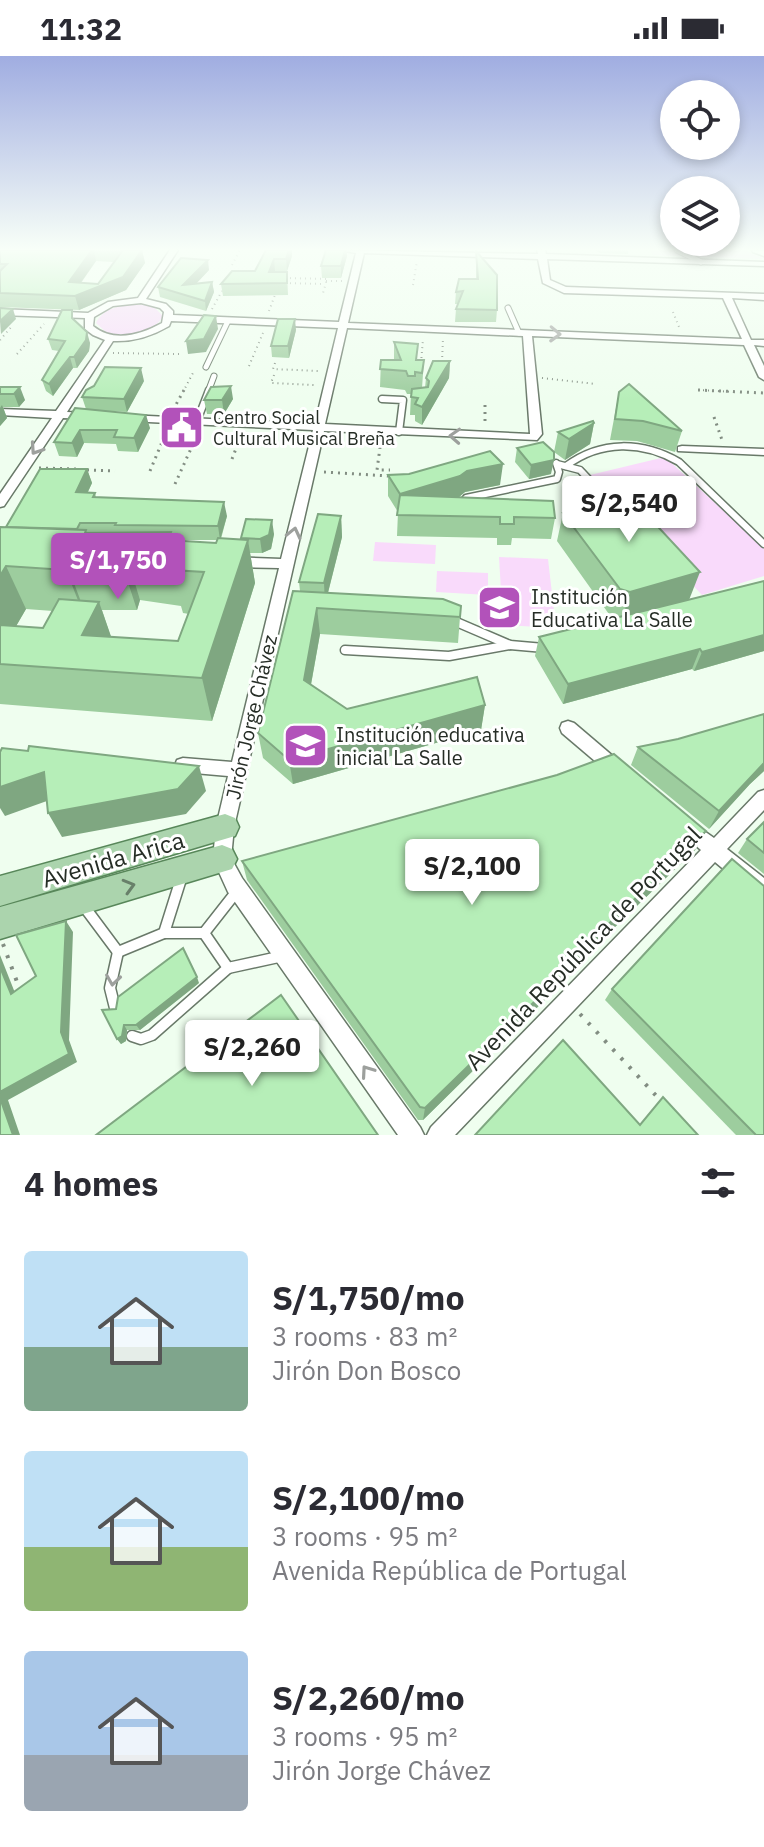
<!DOCTYPE html>
<meta charset="utf-8">
<style>
body{margin:0;font-family:"IBM Plex Sans",sans-serif;background:#f7f7f7;color:#2b2b33;height:100vh;display:flex;flex-direction:column;font-size:30px;white-space:nowrap}
*{box-sizing:border-box;margin:0}
p{font-size:26px;color:#7c7c81}
.icon{flex:none;width:44px;height:44px;fill:none;stroke:currentColor;stroke-width:2;stroke-linecap:round;stroke-linejoin:round}
.map{position:relative;height:1079px;overflow:hidden}
.panel{display:flex;flex-direction:column;background:#fff;flex:1}
.panel>*{flex:none}
.fabs{position:absolute;left:660px;top:24px;display:grid;gap:16px}
.fabs a{display:grid;place-items:center;width:80px;height:80px;border-radius:50%;background:#fff;box-shadow:0 4px 12px #0003;font-size:40px}
.price{position:absolute;translate:-50% -68px;padding:0 18px;border-radius:8px;background:#fff;color:#222;font-size:26px;line-height:52px;filter:drop-shadow(0 2px 4px #0008)}
.price::after{content:'';position:absolute;left:50%;top:48px;width:24px;height:18px;margin-left:-12px;background:inherit;clip-path:polygon(0 0,100% 0,50% 100%)}
.price.active{background:#b252ba;color:#fff}
ul{padding:0;list-style:none}
li{display:flex;align-items:center;gap:24px;height:200px;padding:0 24px}
li span{display:grid;place-items:center;flex:none;width:224px;height:160px;border-radius:8px;color:#555}
li>.icon{margin-inline-start:auto}
span .icon{width:96px;height:96px;fill:#fffc;stroke-width:1}
li b{font-size:34px}
h2{display:flex;justify-content:space-between;align-items:center;height:96px;padding:0 24px;font-size:34px}
.status{display:flex;justify-content:space-between;align-items:center;height:56px;padding:0 40px;background:#fff;direction:ltr}
.status svg{height:22px;fill:currentColor}
.map>svg:first-child{display:block}
.green{fill:#f9dafb}
.lines{fill:none;stroke-linecap:round;stroke-linejoin:round}
.service-far3-casing{stroke:#697969;stroke-width:7}
.service-far2-casing{stroke:#697969;stroke-width:9}
.service-far1-casing{stroke:#697969;stroke-width:11}
.service-casing{stroke:#697969;stroke-width:13}
.minor-casing{stroke:#697969;stroke-width:3}
.primary-casing{stroke:#58875a;stroke-width:3}
.path-far2{stroke:#828d82;stroke-width:2;stroke-dasharray:1 4;stroke-linecap:butt}
.path-far1{stroke:#828d82;stroke-width:3;stroke-dasharray:2 5;stroke-linecap:butt}
.path{stroke:#828d82;stroke-width:4;stroke-dasharray:3 9;stroke-linecap:butt}
.service-far3{stroke:#fff;stroke-width:5}
.service-far2{stroke:#fff;stroke-width:6}
.service-far1{stroke:#fff;stroke-width:8}
.service{stroke:#fff;stroke-width:10}
.minor{fill:#fff;fill-rule:evenodd}
.primary{fill:#abd4ad;fill-rule:evenodd}
.wall{fill:#9dcd9e;fill-rule:evenodd}
.shaded-wall{fill:#7fa781}
.building{fill:#b6eeb8;stroke:#7fa781;stroke-width:2}
.oneway{stroke:#9da09d}
.oneway2{stroke:#68806a}
.labels{text-anchor:middle;dominant-baseline:central;stroke-width:6;stroke-linejoin:round;paint-order:stroke}
.far-poi-label{font-size:18px;fill:#262d26;stroke:#fff;text-anchor:start}
.poi-label{font-size:20px;fill:#262d26;stroke:#fff;text-anchor:start}
.street-label{font-size:20px;fill:#262d26;stroke:#fff}
.near-street-label{font-size:24px;fill:#262d26;stroke:#fff}
</style>
<div class="status"><b>11:32</b><svg viewBox="0 0 49 12"><path d="M0 12V9h3v3zM5 12V6h3v6zM10 12V3h3v9zM15 12V0h3v12zM26 1h20v11H26zM47 4h2v5h-2z"/></svg></div>
<div class="map">
<svg width="764" height="1079" viewBox="0 0 764 1079">
<rect width="100%" height="100%" fill="#effeef"/>
<g class="green">
<polygon points="649,194 746,194 764,203 653,199"/>
<path d="M147 249 154 251 163 260C153 279 126 280 107 277L96 267C104 249 129 248 147 249Z"/>
<polygon points="665,401 764,492 764,520 702,539 590,419"/>
<polygon points="375,486 436,489 435,508 373,505"/>
<polygon points="499,501 548,503 556,572 503,569"/>
<polygon points="437,515 488,517 488,539 436,536"/>
</g>
<g class="lines">
<defs>
<g id="service-far3">
<polyline points="677,194 701,206"/>
<polyline points="508,252 519,277"/>
<polyline points="206,311 228,265"/>
<polyline points="208,336 214,320"/>
</g>
<g id="service-far2">
<polyline points="382,343 403,344 399,376"/>
<polyline points="197,365 209,334"/>
<polyline points="557,408 580,414 613,449"/>
<path d="M566 410C601 384 642 385 679 406L764 488"/>
<polyline points="462,447 466,442 557,423 559,416 556,407"/>
</g>
<g id="service-far1">
<polyline points="454,565 510,589 544,592"/>
<polyline points="345,594 449,600 510,589"/>
</g>
<g id="service">
<polyline points="237,835 204,877 228,912 283,900"/>
<polyline points="83,849 118,896 164,877 181,823"/>
<polyline points="164,877 204,877"/>
<polyline points="115,952 110,932 118,896"/>
<polyline points="132,980 141,983 152,979 228,912"/>
</g>
<g id="minor">
<path d="M170 194H178L146 243 166 248 173 255V259L339 266 356 197 340 194 538 198 537 194H545L546 198 764 206V210L547 203 550 224 566 231 764 238V244L732 242 751 284H764V290L754 289 764 310V324L759 321 744 289 532 280 542 378 537 384 324 375 234 771 231 802 242 822 420 1071 424 1079H398L228 836 213 803 216 771 228 720 183 716 177 714 175 709 177 704 183 702 232 706 279 512 232 511 225 506 232 501 281 503 313 374 128 365 123 362 128 359 315 368 338 272 171 265 169 270C152 280 134 286 113 285L67 356 88 357 93 360 88 363 63 362 4 450 0 451V438L52 362 0 359V353L56 355 105 284 93 279 85 273V262L0 259V253L88 257 108 246 138 242ZM364 197 538 203 543 227 564 237 723 242 742 283 348 267ZM141 247 160 252 164 256 162 267C140 279 114 287 93 270L94 261 113 250ZM347 272 523 280 530 378 325 368Z"/>
<polygon points="752,194 764,195 764,200 753,196"/>
<polygon points="682,390 764,393 764,399 678,395 678,391"/>
<polygon points="568,665 574,667 621,707 624,712 621,717 615,719 609,717 562,677 560,672 562,667"/>
<polygon points="764,734 764,754 727,793 764,822 764,843 757,841 715,806 455,1079 427,1079 431,1071 701,794 681,777 678,771 681,765 687,763 714,782 758,736"/>
</g>
<g id="primary">
<polygon points="225,758 235,762 239,771 235,780 0,850 0,820"/>
<polygon points="222,789 232,793 237,803 232,813 0,883 0,851"/>
</g>
</defs>
<use href="#service-far3" class="service-far3-casing"/>
<use href="#service-far2" class="service-far2-casing"/>
<use href="#service-far1" class="service-far1-casing"/>
<use href="#service" class="service-casing"/>
<use href="#minor" class="minor-casing"/>
<use href="#primary" class="primary-casing"/>
<g class="path-far2">
<polyline points="232,209 240,194"/>
<polyline points="285,222 327,223 323,237"/>
<polyline points="326,225 343,225"/>
<polyline points="285,227 325,228"/>
<polyline points="413,229 417,205"/>
<polyline points="212,253 222,235"/>
<polyline points="269,255 276,236"/>
<polyline points="673,256 679,271"/>
<polyline points="0,284 13,269"/>
<polyline points="113,297 179,298"/>
<polyline points="17,298 44,268"/>
<polyline points="442,306 443,282"/>
<polyline points="275,307 273,313 319,315"/>
<polyline points="421,307 423,283"/>
<polyline points="249,310 263,277"/>
<polyline points="274,319 271,327 315,329"/>
<polyline points="542,322 596,328"/>
<polyline points="698,334 735,336"/>
<polyline points="183,336 194,315"/>
</g>
<g class="path-far1">
<polyline points="698,334 764,337"/>
<polyline points="485,349 485,369"/>
<polyline points="173,354 184,334"/>
<polyline points="714,361 722,384"/>
<polyline points="381,384 377,414 390,414"/>
<polyline points="232,403 242,377"/>
<polyline points="39,412 79,413"/>
<polyline points="87,414 115,415"/>
<polyline points="150,415 167,374"/>
<polyline points="324,416 388,420"/>
<polyline points="175,428 198,377"/>
</g>
<g class="path">
<polyline points="3,888 20,934"/>
<polyline points="580,958 662,1046"/>
</g>
<use href="#service-far3" class="service-far3"/>
<use href="#service-far2" class="service-far2"/>
<use href="#service-far1" class="service-far1"/>
<use href="#service" class="service"/>
<use href="#minor" class="minor"/>
<use href="#primary" class="primary"/>
</g>
<g class="wall">
<path d="M0 194H142L145 207 126 234 79 254 0 251ZM96 205 114 206 98 228 81 227Z"/>
<polygon points="266,194 292,200 287,215 275,215 275,216 287,216 288,239 223,240 221,228 255,215"/>
<polygon points="326,194 346,194 347,200 341,222 322,222 321,210"/>
<polygon points="595,194 628,194 628,198 600,197"/>
<polygon points="476,195 497,254 496,266 455,266 456,253 458,248 455,248 456,236 476,223"/>
<polygon points="209,214 196,228 212,226 214,236 206,255 160,241 158,231"/>
<polygon points="75,266 90,287 89,295 77,312 73,312 53,340 46,335 42,324 59,295 52,294 48,283"/>
<polygon points="296,274 289,302 272,301 271,290"/>
<polygon points="394,286 417,304 424,304 422,332 425,332 426,322 450,305 449,322 422,369 415,365 415,359 410,359 411,338 407,338 405,334 380,331 381,304 394,304"/>
<polygon points="144,325 127,356 107,355 150,372 138,396 118,395 116,388 84,387 77,401 59,400 54,386 86,353 82,341"/>
<polygon points="0,331 25,344 19,351 3,351 7,362 0,370"/>
<polygon points="619,336 682,375 675,396 637,385 610,384"/>
<polygon points="233,343 224,358 207,358 204,344"/>
<polygon points="594,367 590,388 565,404 554,396 558,376"/>
<polygon points="517,392 551,418 529,423 515,406"/>
<path d="M87 413 92 427 88 436 95 437 96 441 227 460 221 483 241 484V482L274 478 271 493 262 497H250L255 527 212 665 0 648V471H6ZM173 484H217L216 487ZM140 544 181 550 183 557 189 558 178 585 111 581 102 554H137ZM26 553 53 555 43 572 16 570Z"/>
<polygon points="388,419 500,429 465,436 459,441 555,462 551,483 512,482 511,489 497,489 497,482 397,480 398,456 388,440"/>
<polygon points="563,457 689,544 764,525 764,595 694,615 692,613 563,648 535,600 539,581 616,562 611,561 557,485"/>
<polygon points="341,460 342,481 328,537 460,561 458,587 320,578 311,629 347,653 485,649 481,674 293,728 263,702 258,677 300,535 299,526"/>
<polygon points="764,658 764,715 750,728 709,773 631,709 638,691 678,683"/>
<polygon points="764,766 764,818 738,797 747,783"/>
<polygon points="706,775 695,794 589,896 560,929 423,1064 418,1064 247,824 242,805"/>
<polygon points="199,927 140,974 127,974 126,985 121,988 117,983 116,953"/>
<polygon points="612,933 764,1079 736,1079 605,944"/>
</g>
<g class="shaded-wall">
<polygon points="92,194 94,194 96,205 72,239 69,226"/>
<polygon points="142,194 145,207 126,234 79,254 75,240 123,221"/>
<polygon points="289,194 292,194 292,200 287,215 286,203"/>
<polygon points="345,194 346,194 347,200 341,222 341,210"/>
<polygon points="274,203 275,215 270,228 269,216"/>
<polygon points="208,204 209,214 185,239 183,229"/>
<polygon points="212,226 214,236 206,255 205,245"/>
<polygon points="13,253 16,263 1,278 0,265"/>
<polygon points="216,260 218,273 206,296 188,298 186,285"/>
<polygon points="295,263 296,274 289,302 288,290"/>
<polygon points="87,276 90,287 89,295 77,312 74,301"/>
<polygon points="70,301 73,312 53,340 49,328"/>
<polygon points="450,305 449,322 422,369 422,351"/>
<polygon points="141,312 144,325 127,356 124,343"/>
<polygon points="231,330 233,343 224,358 222,344"/>
<polygon points="20,331 25,344 19,351 14,338"/>
<polygon points="2,349 7,362 0,370 0,352"/>
<polygon points="146,359 150,372 138,396 134,382"/>
<polygon points="594,367 590,388 565,404 569,383"/>
<polygon points="80,374 84,387 77,401 72,387"/>
<polygon points="554,404 551,418 529,423 531,409"/>
<polygon points="503,408 500,429 465,436 459,441 400,459 400,438 467,415"/>
<polygon points="87,413 92,427 81,450 76,436"/>
<polygon points="224,446 227,460 220,484 218,470"/>
<polygon points="341,460 342,481 325,548 324,527"/>
<polygon points="272,464 274,478 271,493 262,497 260,483"/>
<polygon points="248,484 255,527 212,665 202,622"/>
<polygon points="127,501 140,544 137,554 123,511"/>
<polygon points="6,510 26,553 0,598 0,520"/>
<polygon points="68,511 84,554 83,557 66,514"/>
<polygon points="700,516 689,544 622,564 630,536"/>
<polygon points="99,546 114,589 82,579"/>
<polygon points="317,552 320,578 307,650 304,624"/>
<polygon points="764,579 764,595 694,615 702,596"/>
<polygon points="700,593 692,613 563,648 568,628"/>
<polygon points="485,649 481,674 293,728 289,704"/>
<polygon points="764,707 764,715 750,728 709,773 719,755"/>
<polygon points="199,710 206,735 186,758 62,781 48,757"/>
<polygon points="44,716 58,741 5,760 0,752 0,731"/>
<polygon points="706,775 695,794 589,896 560,929 423,1064 425,1052 597,879"/>
<polygon points="66,865 73,876 69,984 77,1006 8,1044 20,1079 13,1079 0,1042 0,1036 61,976"/>
<polygon points="0,899 19,947 11,938 0,911"/>
<polygon points="197,921 199,927 140,974 136,969"/>
<polygon points="124,969 127,974 126,985 121,988 117,983"/>
</g>
<g class="building">
<polygon points="0,194 92,194 69,226 98,228 123,194 142,194 123,221 75,240 0,237 0,215 7,208 0,208"/>
<polygon points="266,194 289,194 286,203 274,203 269,216 287,216 287,227 221,228 232,215 255,215"/>
<polygon points="326,194 345,194 341,210 321,210"/>
<polygon points="476,195 497,219 497,254 456,253 463,235 456,236 459,223 478,223"/>
<polygon points="181,202 208,204 183,229 212,226 205,245 158,231"/>
<polygon points="0,252 13,253 0,265"/>
<polygon points="62,254 72,254 72,262 87,276 86,284 74,301 70,301 49,328 42,324 65,285 48,283"/>
<polygon points="204,259 216,260 204,283 186,285"/>
<polygon points="278,263 295,263 288,290 271,290"/>
<polygon points="394,286 418,288 416,304 424,304 422,317 415,316 415,320 408,320 406,315 380,313 381,304 401,304"/>
<polygon points="433,305 450,305 422,351 415,348 418,342 411,341 412,333 428,331 429,325 426,322"/>
<polygon points="105,311 141,312 124,343 82,341 86,334 94,330"/>
<polygon points="629,328 682,375 643,365 615,363 619,336"/>
<polygon points="231,330 222,344 204,344 211,331"/>
<polygon points="0,331 20,331 14,338 0,338"/>
<polygon points="75,352 146,359 134,382 114,381 117,374 80,374 72,387 54,386"/>
<polygon points="593,365 594,367 569,383 558,376"/>
<polygon points="543,386 554,396 554,404 531,409 517,392"/>
<polygon points="490,395 503,408 467,415 460,420 400,438 388,419 409,418"/>
<polygon points="40,413 87,413 76,436 95,437 93,441 224,446 218,470 115,469 116,467 80,467 77,473 6,471"/>
<polygon points="400,439 553,445 555,462 514,461 514,468 500,468 500,461 397,459"/>
<polygon points="619,440 634,445 700,516 630,536 620,533 563,457"/>
<polygon points="318,458 341,460 324,527 299,526"/>
<polygon points="246,463 272,464 269,479 260,483 241,482"/>
<polygon points="0,471 86,474 85,477 171,476 168,484 216,487 218,482 248,484 202,622 0,608 0,569 43,572 59,543 99,546 82,579 178,585 204,516 172,514 175,507 127,501 123,511 68,511 66,514 6,510 0,520"/>
<polygon points="764,525 764,579 702,596 700,593 568,628 539,581"/>
<polygon points="293,535 443,543 461,550 460,561 317,552 304,624 347,653 477,621 485,649 289,704 258,677"/>
<polygon points="764,658 764,707 719,755 638,691 678,683"/>
<polygon points="29,690 199,710 178,733 48,757 44,716 0,731 0,696 2,692 28,695"/>
<polygon points="614,698 706,775 597,879 568,913 425,1052 420,1051 242,805 557,719"/>
<polygon points="764,766 764,797 747,783"/>
<polygon points="732,803 764,830 764,1079 756,1079 612,933"/>
<polygon points="66,865 61,976 69,998 0,1036 0,911 11,938 36,920 16,879"/>
<polygon points="183,892 197,921 136,969 124,969 122,980 117,983 102,954 116,953 118,941"/>
<polygon points="281,939 378,1079 96,1079"/>
<polygon points="563,984 640,1069 663,1041 698,1079 475,1079"/>
<polygon points="0,1042 13,1079 0,1079"/>
</g>
<defs><path id="oneway-chevron" d="M-2-3.5L2.5 0L-2 3.5" fill="none" stroke-width="1.6" stroke-linecap="round" stroke-linejoin="round" transform="scale(2)"/></defs>
<g class="oneway">
<use href="#oneway-chevron" transform="translate(555 278) rotate(2)"/>
<use href="#oneway-chevron" transform="translate(455 380) rotate(-177)"/>
<use href="#oneway-chevron" transform="translate(36 393) rotate(124)"/>
<use href="#oneway-chevron" transform="translate(294 477) rotate(-77)"/>
<use href="#oneway-chevron" transform="translate(113 924) rotate(98)"/>
<use href="#oneway-chevron" transform="translate(367 1015) rotate(-125)"/>
</g>
<use class="oneway2" href="#oneway-chevron" transform="translate(129 830) rotate(-16)"/>
<linearGradient id="sky" x2="0" y2="1"><stop stop-color="#a0ade1"/><stop offset="0.56" stop-color="#f8fff8"/><stop offset="1" stop-color="#f8fff8" stop-opacity="0"/></linearGradient>
<rect width="764" height="345" fill="url(#sky)"/>
<defs>
<symbol id="civic-square" viewBox="-11 -11 22 22"><rect x="-9" y="-9" width="18" height="18" rx="4" fill="#b252ba" stroke="#fff"/><path d="M-.6-6.5H3V-4.5H.6V-3L4-1V1h2V6H-6V1h2V-1L-.6-3ZM-1.2 2.5V6h2.4V2.5Z" fill="#fff"/></symbol>
<symbol id="school-square" viewBox="-11 -11 22 22"><rect x="-9" y="-9" width="18" height="18" rx="4" fill="#b252ba" stroke="#fff"/><path d="M0-5L7-2L0 1L-7-2ZM-4 1L0 2.5L4 1V4Q0 6-4 4Z" fill="#fff"/></symbol>
</defs>
<g fill-rule="evenodd">
<use href="#civic-square" x="156" y="346" width="51" height="51"/>
<use href="#school-square" x="474" y="526" width="51" height="51"/>
<use href="#school-square" x="280" y="664" width="51" height="51"/>
</g>
<g class="labels">
<g class="far-poi-label">
<text x="213" y="361">Centro Social<tspan x="213" dy="21">Cultural Musical Breña</tspan></text>
</g>
<g class="poi-label">
<text x="531" y="540">Institución<tspan x="531" dy="23">Educativa La Salle</tspan></text>
<text x="336" y="678">Institución educativa<tspan x="336" dy="23">inicial La Salle</tspan></text>
</g>
<g class="street-label">
<text transform="translate(251 661) rotate(-77)">Jirón Jorge Chávez</text>
</g>
<g class="near-street-label">
<text transform="translate(113 803) rotate(-16)">Avenida Arica</text>
<text transform="translate(583 892) rotate(-46)">Avenida República de Portugal</text>
</g>
</g>
</svg>
<div class="fabs">
<a><svg class="icon" aria-label="locate" viewBox="0 0 24 24"><circle cx="12" cy="12" r="6"/><path d="M12 2v4M12 18v4M2 12h4M18 12h4"/></svg></a>
<a><svg class="icon" aria-label="layers" viewBox="0 0 24 24"><path d="M12 4l9 5-9 5-9-5zM3 14l9 5 9-5"/></svg></a>
</div>
<b class="price" style="left:629px;top:488px">S/2,540</b>
<b class="price active" style="left:118px;top:545px">S/1,750</b>
<b class="price" style="left:472px;top:851px">S/2,100</b>
<b class="price" style="left:252px;top:1032px">S/2,260</b>
</div>
<section class="panel">
<h2>4 homes<svg class="icon" aria-label="filters" viewBox="0 0 24 24"><path d="M4 7h16M4 17h16"/><circle cx="9" cy="7" r="2"/><circle cx="15" cy="17" r="2"/></svg></h2>
<ul>
<li><span style="background:linear-gradient(#bfe0f5 60%,#7fa58c 0)"><svg class="icon" aria-label="home" viewBox="0 0 24 24"><path d="M3 11l9-7 9 7M6 9v11h12V9"/></svg></span><div><b>S/1,750/mo</b><p>3 rooms · 83 m²</p><p>Jirón Don Bosco</p></div></li>
<li><span style="background:linear-gradient(#bfe0f5 60%,#8fb573 0)"><svg class="icon" aria-label="home" viewBox="0 0 24 24"><path d="M3 11l9-7 9 7M6 9v11h12V9"/></svg></span><div><b>S/2,100/mo</b><p>3 rooms · 95 m²</p><p>Avenida República de Portugal</p></div></li>
<li><span style="background:linear-gradient(#a9c7e8 65%,#9aa5b1 0)"><svg class="icon" aria-label="home" viewBox="0 0 24 24"><path d="M3 11l9-7 9 7M6 9v11h12V9"/></svg></span><div><b>S/2,260/mo</b><p>3 rooms · 95 m²</p><p>Jirón Jorge Chávez</p></div></li>
</ul>
</section>
